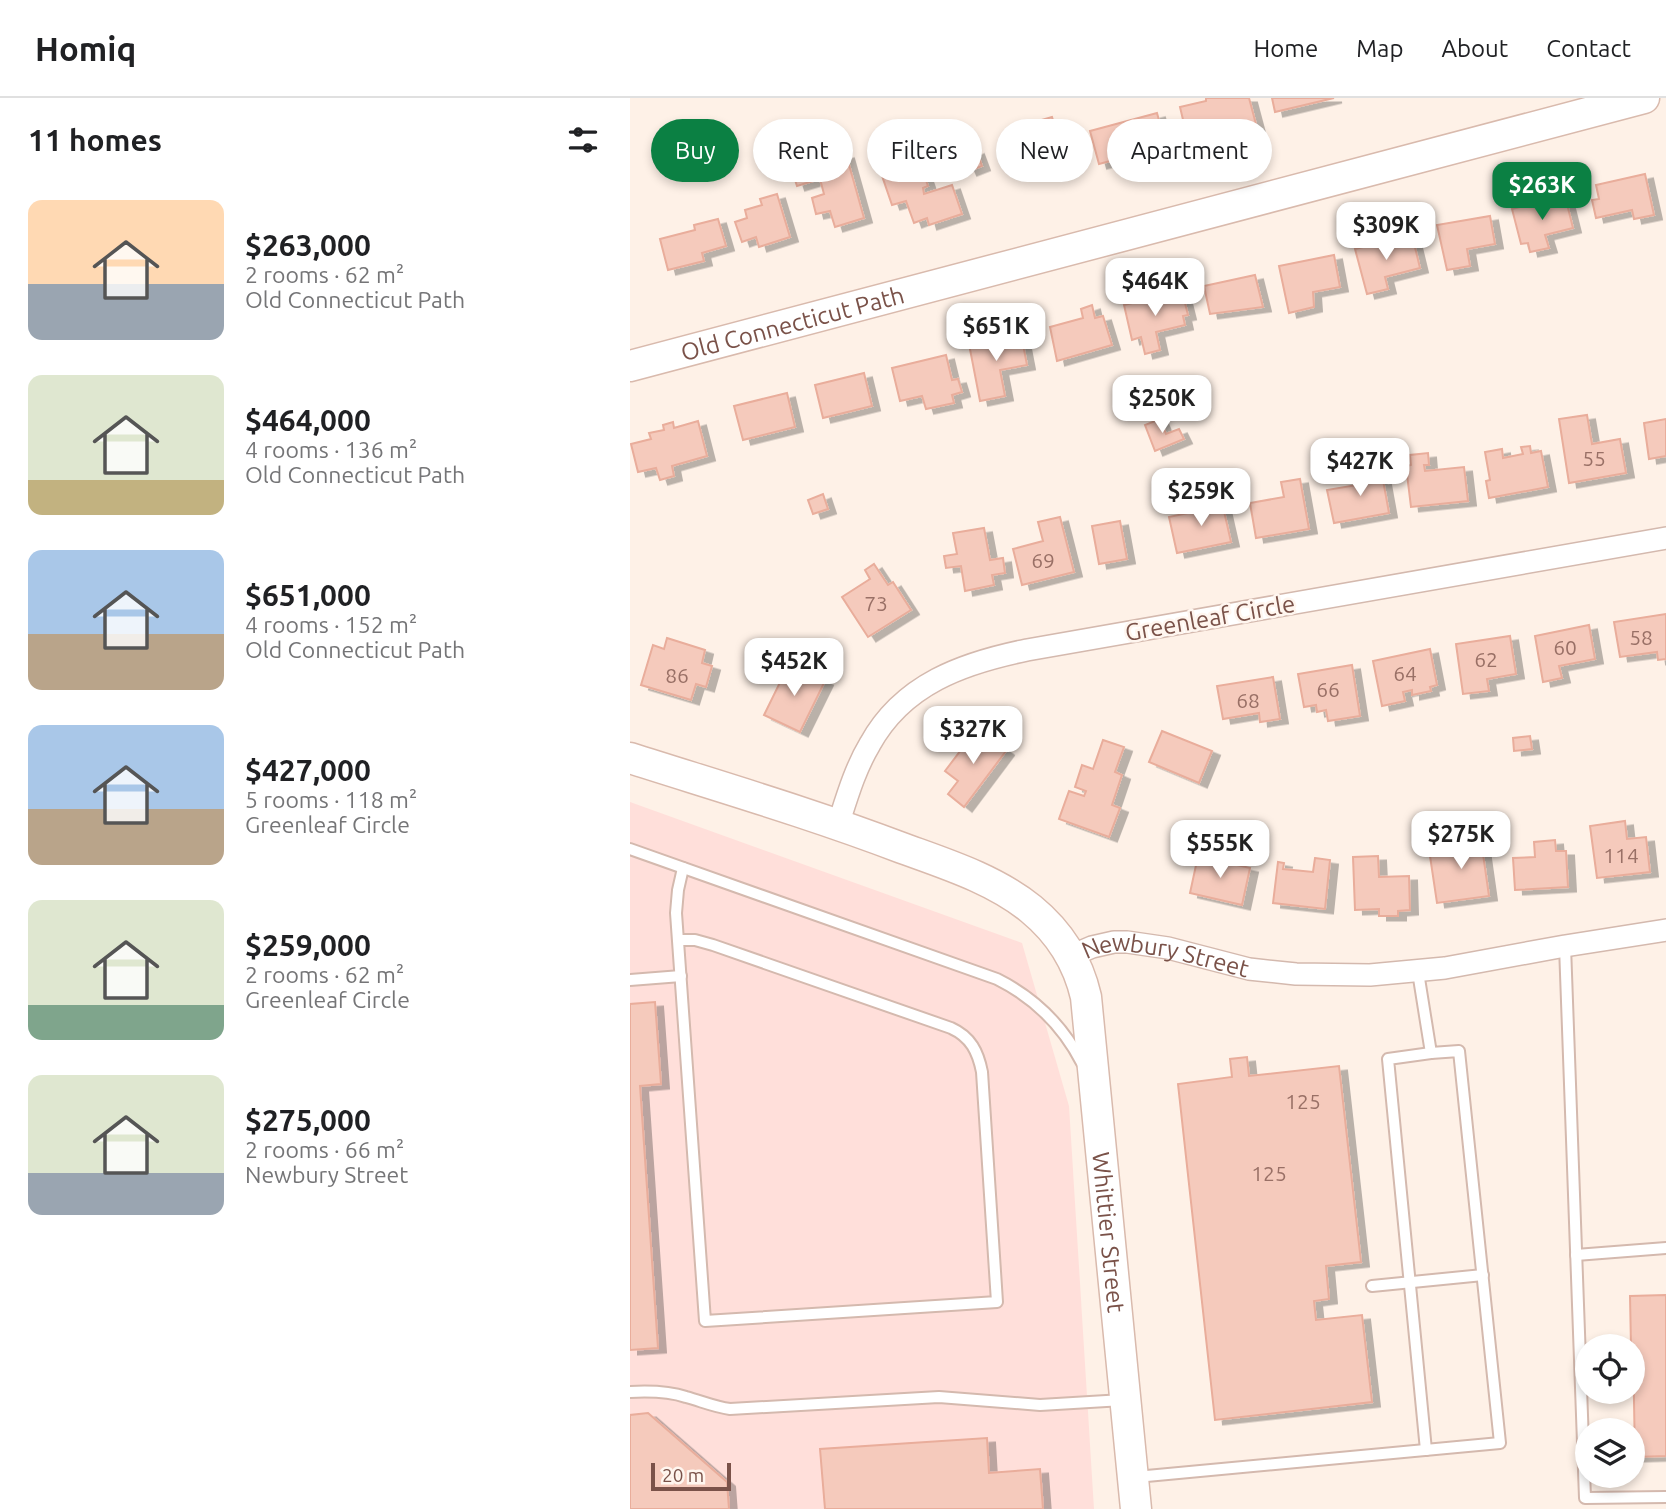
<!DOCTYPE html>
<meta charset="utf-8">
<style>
body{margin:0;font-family:Ubuntu,sans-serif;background:#f6f6f6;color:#202124;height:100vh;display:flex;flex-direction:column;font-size:26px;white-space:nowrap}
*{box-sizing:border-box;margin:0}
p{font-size:23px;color:#757577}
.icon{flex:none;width:38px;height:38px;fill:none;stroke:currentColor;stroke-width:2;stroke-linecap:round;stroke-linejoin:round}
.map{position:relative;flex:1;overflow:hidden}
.sheet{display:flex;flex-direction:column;background:#fff;width:630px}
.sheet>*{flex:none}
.top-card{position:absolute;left:21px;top:21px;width:665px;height:63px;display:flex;gap:14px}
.controls{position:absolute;left:945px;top:1236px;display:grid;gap:14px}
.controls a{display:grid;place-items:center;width:70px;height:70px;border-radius:50%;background:#fff;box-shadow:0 4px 10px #0003;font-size:35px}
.scale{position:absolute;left:21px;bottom:18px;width:80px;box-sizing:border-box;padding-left:7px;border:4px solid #7a5249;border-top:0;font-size:19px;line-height:24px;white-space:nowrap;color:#7a5249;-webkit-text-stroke:5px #fff6ef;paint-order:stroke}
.price{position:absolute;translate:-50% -60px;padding:0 16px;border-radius:14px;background:#fff;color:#222;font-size:23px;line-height:46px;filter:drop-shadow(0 2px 4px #0008)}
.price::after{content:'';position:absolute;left:50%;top:42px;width:21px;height:16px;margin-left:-10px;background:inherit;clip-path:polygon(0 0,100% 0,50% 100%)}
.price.current{background:#0b8043;color:#fff}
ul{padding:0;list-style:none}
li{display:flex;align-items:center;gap:21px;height:175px;padding:0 28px}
li span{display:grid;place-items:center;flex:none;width:196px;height:140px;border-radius:14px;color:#555}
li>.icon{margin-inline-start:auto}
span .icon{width:84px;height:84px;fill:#fffc;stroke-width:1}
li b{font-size:30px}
h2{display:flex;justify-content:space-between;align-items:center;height:84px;padding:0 28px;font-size:30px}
.tag{padding:0 24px;border-radius:32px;background:#fff;box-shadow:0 4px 10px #0003;font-size:24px;line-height:63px}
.tag.current{background:#0b8043;color:#fff}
header{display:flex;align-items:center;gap:42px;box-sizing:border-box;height:98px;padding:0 35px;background:#fff;border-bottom:2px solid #e0e0e0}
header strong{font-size:33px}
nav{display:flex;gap:38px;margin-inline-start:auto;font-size:24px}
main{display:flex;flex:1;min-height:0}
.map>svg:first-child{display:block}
.commercial{fill:#ffdfda}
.building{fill:#f5cabc;stroke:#e9ad9b;stroke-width:2;filter:url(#shadow)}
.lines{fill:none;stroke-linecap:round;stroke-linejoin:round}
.lane-casing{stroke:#d4b9ae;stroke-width:14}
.street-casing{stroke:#d4b9ae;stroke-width:24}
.secondary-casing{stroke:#d9baad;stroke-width:33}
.lane{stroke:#fff;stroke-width:10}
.street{stroke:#fff;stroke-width:21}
.secondary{stroke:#fff;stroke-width:30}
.labels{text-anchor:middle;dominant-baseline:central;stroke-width:5;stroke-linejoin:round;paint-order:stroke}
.number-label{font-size:21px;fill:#997066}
.street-label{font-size:24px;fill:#7a5249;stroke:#fff6ef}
</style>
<header>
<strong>Homiq</strong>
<nav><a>Home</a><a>Map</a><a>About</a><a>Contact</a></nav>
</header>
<main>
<section class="sheet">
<h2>11 homes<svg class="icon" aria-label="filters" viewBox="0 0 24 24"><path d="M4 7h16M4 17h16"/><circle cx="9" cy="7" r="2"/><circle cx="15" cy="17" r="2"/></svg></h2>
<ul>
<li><span style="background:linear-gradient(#ffd9b3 60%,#9aa5b1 0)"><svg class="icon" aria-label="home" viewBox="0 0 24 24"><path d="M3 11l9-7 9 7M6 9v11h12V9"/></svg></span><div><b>$263,000</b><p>2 rooms · 62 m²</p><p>Old Connecticut Path</p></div></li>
<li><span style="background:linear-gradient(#dfe7d0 75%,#c2b280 0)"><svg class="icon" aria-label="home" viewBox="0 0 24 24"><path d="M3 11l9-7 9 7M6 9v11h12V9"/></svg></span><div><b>$464,000</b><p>4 rooms · 136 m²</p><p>Old Connecticut Path</p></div></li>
<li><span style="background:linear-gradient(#a9c7e8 60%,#b9a48a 0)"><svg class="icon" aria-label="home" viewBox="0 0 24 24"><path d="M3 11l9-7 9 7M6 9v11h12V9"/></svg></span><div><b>$651,000</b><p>4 rooms · 152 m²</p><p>Old Connecticut Path</p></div></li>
<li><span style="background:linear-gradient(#a9c7e8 60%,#b9a48a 0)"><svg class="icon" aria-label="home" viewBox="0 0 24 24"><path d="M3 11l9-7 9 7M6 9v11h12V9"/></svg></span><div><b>$427,000</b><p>5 rooms · 118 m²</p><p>Greenleaf Circle</p></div></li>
<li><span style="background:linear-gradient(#dfe7d0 75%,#7fa58c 0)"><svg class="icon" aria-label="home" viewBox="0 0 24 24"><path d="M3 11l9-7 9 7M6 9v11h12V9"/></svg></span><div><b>$259,000</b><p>2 rooms · 62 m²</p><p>Greenleaf Circle</p></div></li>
<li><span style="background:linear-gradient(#dfe7d0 70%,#9aa5b1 0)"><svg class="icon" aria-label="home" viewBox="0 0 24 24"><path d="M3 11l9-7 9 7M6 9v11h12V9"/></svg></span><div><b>$275,000</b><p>2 rooms · 66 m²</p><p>Newbury Street</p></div></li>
</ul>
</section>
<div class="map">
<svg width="1036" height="1411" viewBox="0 0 1036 1411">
<defs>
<filter id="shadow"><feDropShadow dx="8" dy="4.5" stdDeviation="0" flood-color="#0004"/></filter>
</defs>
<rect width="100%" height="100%" fill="#fef1e7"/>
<polygon class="commercial" points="0,704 392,845 439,1008 464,1411 0,1411"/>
<g class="building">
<polygon points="576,0 619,0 627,30 559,47 550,9 576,3"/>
<polygon points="642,0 704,0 645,14"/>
<polygon points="527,15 536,48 469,66 460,33"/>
<polygon points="422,19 435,62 404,71 391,28"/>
<polygon points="330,28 340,55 346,52 352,68 339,73 333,59 306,70 295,42"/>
<polygon points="174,55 183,83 167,88 158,60"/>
<polygon points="216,56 234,120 205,129 200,113 186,116 182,100 194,96 190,81 196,79 192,63"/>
<polygon points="287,56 298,88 293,90 294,96 322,87 332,116 299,127 297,120 284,125 276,103 262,107 249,69"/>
<polygon points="1015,76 1024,117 1004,121 1002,112 966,120 962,102 969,101 966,87"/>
<polygon points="147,96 160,139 129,149 126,139 112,144 105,124 117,120 115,112 132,107 130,101"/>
<polygon points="935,98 943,130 915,137 919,150 900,154 898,145 891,146 882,111"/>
<polygon points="860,118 865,146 837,151 840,168 817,172 807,127"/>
<polygon points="88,121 96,148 72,155 74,163 38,172 30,141 65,132 64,127"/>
<polygon points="782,137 790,170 755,179 758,191 737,196 725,151"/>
<polygon points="704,157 710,189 683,194 684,209 659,215 649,168"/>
<polygon points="625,177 633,209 580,216 574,188"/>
<polygon points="552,193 558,217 553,218 555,227 526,234 530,252 515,256 511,239 502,242 494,207"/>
<polygon points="462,207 465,220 473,218 482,247 427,263 420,229 453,220 451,211"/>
<polygon points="391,236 397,267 370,272 375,298 350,303 339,246"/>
<polygon points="316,257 322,282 328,281 332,294 322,297 324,305 296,311 292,298 270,303 262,270"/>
<polygon points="234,275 242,308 193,320 185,287"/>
<polygon points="157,295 165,329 113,342 104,308"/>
<polygon points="957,317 962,346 990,341 996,375 939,385 929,321"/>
<polygon points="530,321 536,336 549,331 554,341 525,353 515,327"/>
<polygon points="1036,321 1036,358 1019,361 1014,325"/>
<polygon points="68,323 77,358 42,368 44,378 30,382 26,370 8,374 1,346 21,341 19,335 34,332 33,327 43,324 44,330"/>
<polygon points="900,348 901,355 911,353 918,389 859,400 856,383 860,382 855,354 872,351 873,360 893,356 891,349"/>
<polygon points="798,355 799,367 794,367 795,373 834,369 838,403 781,409 776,368 781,367 780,357"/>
<polygon points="746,367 749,383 753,382 759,415 704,425 697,392 733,386 730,370"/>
<polygon points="670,381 679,431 626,440 620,405 654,399 651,384"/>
<polygon points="193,396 198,411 183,416 178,402"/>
<polygon points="591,400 601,444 547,455 539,419 577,411 576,404"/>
<polygon points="430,419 444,474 392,487 383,451 413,443 408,424"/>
<polygon points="490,423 497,461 469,466 462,428"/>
<polygon points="354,430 360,462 373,460 375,475 362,477 364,487 335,493 331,468 316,470 314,458 327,456 323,435"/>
<polygon points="244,466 258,487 263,484 281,512 238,539 212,499 240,481 235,472"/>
<polygon points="1036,516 1036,561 1028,562 1027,554 990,559 984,524"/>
<polygon points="959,527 965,561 929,568 932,580 913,584 905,538"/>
<polygon points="880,538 886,576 857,581 859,593 833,596 826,546"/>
<polygon points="37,540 75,552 72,565 82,568 76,589 66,586 61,602 11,587 23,547 34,551"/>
<polygon points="800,551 807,587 800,589 801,593 782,597 782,592 773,594 775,603 752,608 743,563"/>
<polygon points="159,566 195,583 170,634 134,617"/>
<polygon points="722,567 730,618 698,623 696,612 687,614 686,607 674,609 668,576"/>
<polygon points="643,579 650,621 630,624 629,615 593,621 587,588"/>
<polygon points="347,631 376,653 334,709 318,696 328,683 315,673"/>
<polygon points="532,633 582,653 569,685 519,664"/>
<polygon points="900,638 902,651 884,653 883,640"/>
<polygon points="473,642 494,649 485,674 492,677 482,707 490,710 479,739 429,721 439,693 454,698 456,693 445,689 452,667 463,671"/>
<polygon points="995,723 997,741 1016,739 1020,774 967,780 960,728"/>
<polygon points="850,735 859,798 807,805 800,758 826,755 824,739"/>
<polygon points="925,742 926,753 936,753 938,789 885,792 883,760 905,759 904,744"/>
<polygon points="568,758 620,770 612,807 560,795"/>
<polygon points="748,758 749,779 779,778 780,812 768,813 768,818 749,818 749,811 725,812 723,759"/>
<polygon points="685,760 700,762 695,811 643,805 648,764 654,765 653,771 683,774"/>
<polygon points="25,904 31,986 10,988 28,1250 0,1252 0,906"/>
<polygon points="617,959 619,978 709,968 731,1164 696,1168 699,1201 684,1203 686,1222 732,1217 742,1304 585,1322 548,986 602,979 600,961"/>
<polygon points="1036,1197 1036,1358 1005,1359 1003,1248 1001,1248 1000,1198"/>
<polygon points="18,1315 97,1384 99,1411 0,1411 0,1317"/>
<polygon points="357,1340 359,1375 410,1371 413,1411 195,1411 190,1351"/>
</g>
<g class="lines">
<defs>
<g id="lane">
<path d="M0 751 367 881C405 900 433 928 452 965"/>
<path d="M48 842H65L83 847 321 930C341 939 348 954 352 974L367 1204 75 1223 46 815 48 792 53 770"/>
<polyline points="935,848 955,1400 1036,1399"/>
<polyline points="0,882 51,878"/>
<polyline points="946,1157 1036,1150"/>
<polyline points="742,1188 853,1177"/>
<path d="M0 1294C19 1293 38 1293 56 1299 71 1303 85 1309 100 1311L309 1299 410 1307 493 1302"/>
<polyline points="796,1352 758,961 801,955"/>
<polyline points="506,1379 870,1345 829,953 801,955 788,874"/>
</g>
<g id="street">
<path d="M208 727C217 699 225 671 240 646 273 586 333 565 397 552L1036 440"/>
<path id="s1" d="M441 858 462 849 484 844H497L538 850 619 871 666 876 740 877 815 870 935 848 1036 832"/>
</g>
<g id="secondary">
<path id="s2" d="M0 268 1014 0"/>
<path id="s3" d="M0 660C91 689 183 716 272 750 316 766 364 781 401 811 429 834 448 864 456 899L506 1411"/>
</g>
</defs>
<use href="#lane" class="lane-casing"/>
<use href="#street" class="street-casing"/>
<use href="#secondary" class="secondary-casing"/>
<use href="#lane" class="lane"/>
<use href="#street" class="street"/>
<use href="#secondary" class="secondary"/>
</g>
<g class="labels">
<g class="number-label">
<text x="964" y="360">55</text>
<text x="413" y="462">69</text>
<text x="246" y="505">73</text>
<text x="1011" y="539">58</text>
<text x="935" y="549">60</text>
<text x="856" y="561">62</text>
<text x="775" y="575">64</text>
<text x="47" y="577">86</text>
<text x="698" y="591">66</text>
<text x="618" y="602">68</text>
<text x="991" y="757">114</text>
<text x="673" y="1003">125</text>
<text x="639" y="1075">125</text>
</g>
<g class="street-label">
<text stroke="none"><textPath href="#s2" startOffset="168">Old Connecticut Path</textPath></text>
<text transform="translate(580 520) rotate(-10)">Greenleaf Circle</text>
<text stroke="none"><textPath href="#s1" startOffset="98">Newbury Street</textPath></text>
<text stroke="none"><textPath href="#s3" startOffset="772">Whittier Street</textPath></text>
</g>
</g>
</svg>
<div class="controls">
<a><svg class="icon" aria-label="locate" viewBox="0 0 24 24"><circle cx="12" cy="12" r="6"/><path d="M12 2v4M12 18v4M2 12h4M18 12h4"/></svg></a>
<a><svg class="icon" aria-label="layers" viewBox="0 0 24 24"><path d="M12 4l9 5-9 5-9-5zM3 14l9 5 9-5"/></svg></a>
</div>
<div class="scale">20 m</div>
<b class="price current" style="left:912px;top:124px">$263K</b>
<b class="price" style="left:756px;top:164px">$309K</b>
<b class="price" style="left:525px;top:220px">$464K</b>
<b class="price" style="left:366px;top:265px">$651K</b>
<b class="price" style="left:532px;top:337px">$250K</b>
<b class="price" style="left:730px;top:400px">$427K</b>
<b class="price" style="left:571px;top:430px">$259K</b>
<b class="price" style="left:164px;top:600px">$452K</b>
<b class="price" style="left:343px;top:668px">$327K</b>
<b class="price" style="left:831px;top:773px">$275K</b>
<b class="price" style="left:590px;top:782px">$555K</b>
<div class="top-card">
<a class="tag current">Buy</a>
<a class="tag">Rent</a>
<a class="tag">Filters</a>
<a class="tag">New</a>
<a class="tag">Apartment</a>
</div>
</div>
</main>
